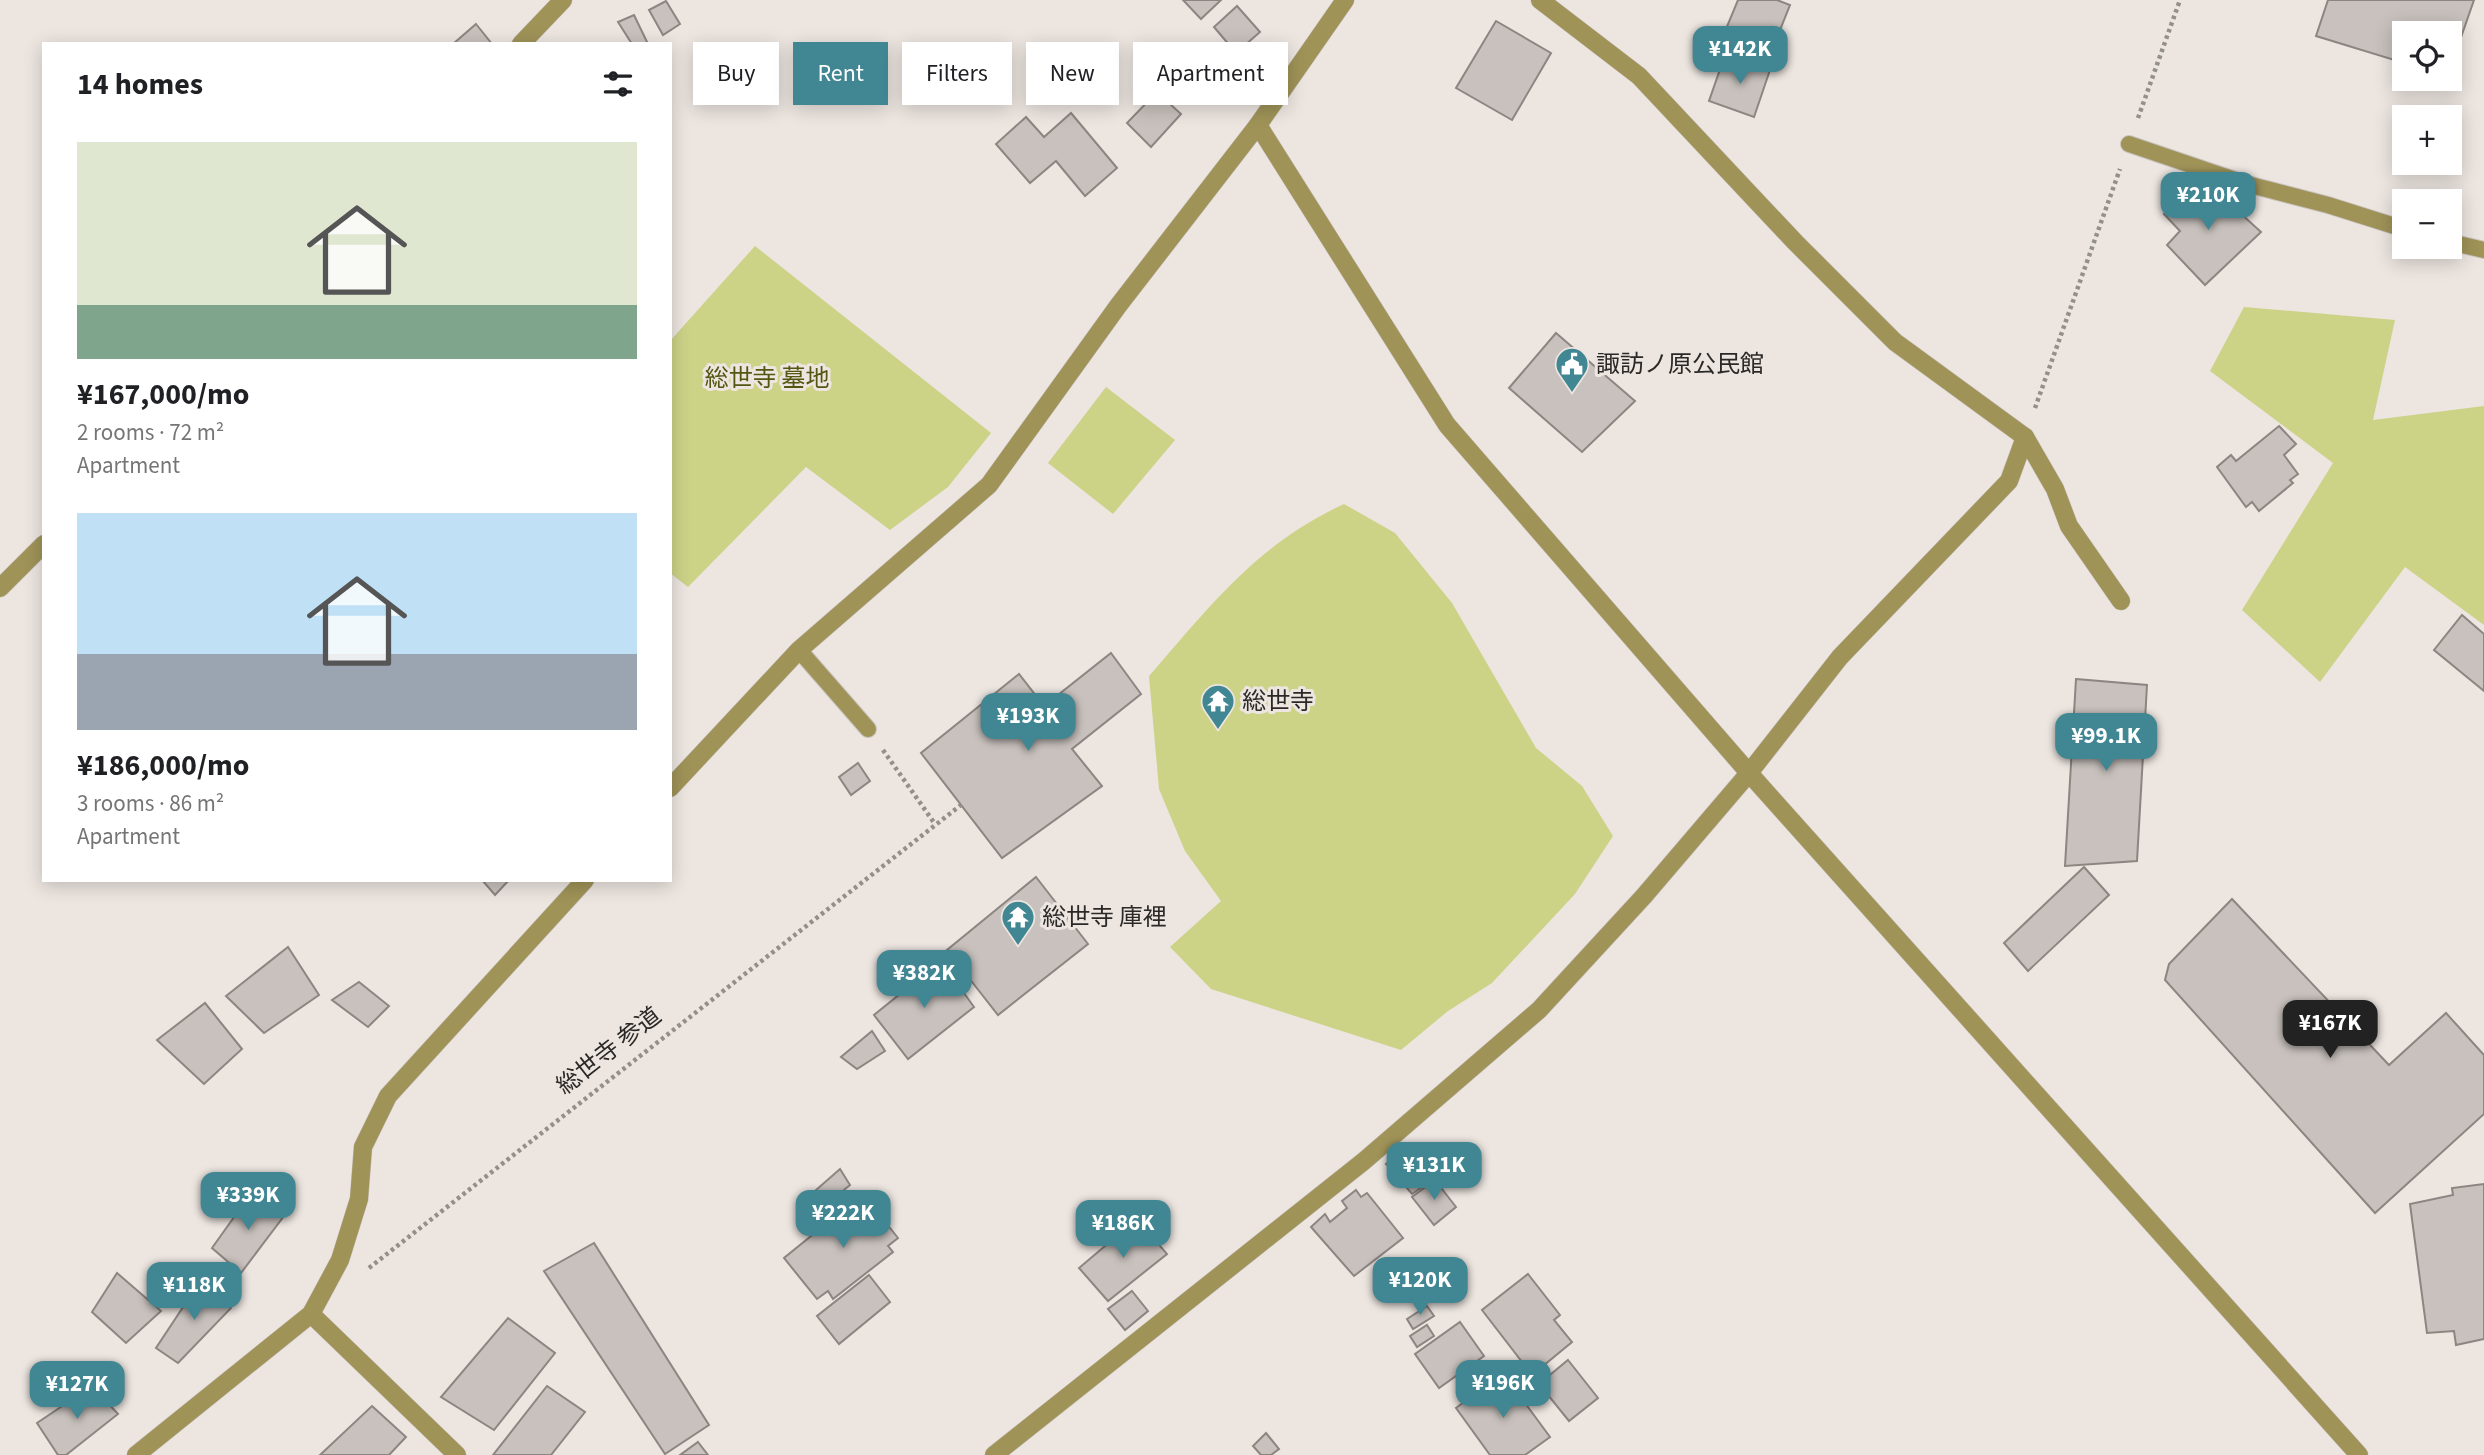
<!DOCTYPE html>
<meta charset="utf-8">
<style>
body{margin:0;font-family:"Source Sans 3","Noto Sans JP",sans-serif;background:#f2f2f2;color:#202124;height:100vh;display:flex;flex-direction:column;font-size:26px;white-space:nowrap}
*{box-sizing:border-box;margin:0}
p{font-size:23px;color:#757577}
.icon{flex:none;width:38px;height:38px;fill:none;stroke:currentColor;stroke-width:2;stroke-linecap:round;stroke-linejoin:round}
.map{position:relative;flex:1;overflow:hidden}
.panel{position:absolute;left:42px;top:42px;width:630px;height:840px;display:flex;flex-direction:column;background:#fff;border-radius:0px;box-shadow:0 4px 18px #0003}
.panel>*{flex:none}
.top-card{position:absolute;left:693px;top:42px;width:665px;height:63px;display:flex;gap:14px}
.controls{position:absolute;left:2392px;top:21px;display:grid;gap:14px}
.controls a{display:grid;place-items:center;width:70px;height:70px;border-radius:0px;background:#fff;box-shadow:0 4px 18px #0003;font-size:35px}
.price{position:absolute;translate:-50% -60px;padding:0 16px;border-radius:14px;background:#418693;color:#fff;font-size:23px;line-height:46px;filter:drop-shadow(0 2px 4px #0008)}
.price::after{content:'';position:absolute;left:50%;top:42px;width:21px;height:16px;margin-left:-10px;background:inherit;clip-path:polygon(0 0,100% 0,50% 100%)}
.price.active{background:#222;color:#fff}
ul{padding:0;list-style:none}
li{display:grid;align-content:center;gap:14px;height:371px;padding:0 35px}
li span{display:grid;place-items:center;height:217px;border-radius:0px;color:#555}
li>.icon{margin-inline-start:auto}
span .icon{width:126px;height:126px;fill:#fffc;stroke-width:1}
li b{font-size:30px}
h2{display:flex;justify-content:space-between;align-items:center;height:84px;padding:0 35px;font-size:30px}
.chip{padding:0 24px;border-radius:0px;background:#fff;box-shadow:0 4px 18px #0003;font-size:24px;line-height:63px}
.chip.active{background:#418693;color:#fff}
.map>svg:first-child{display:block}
.green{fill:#ccd387}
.building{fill:#c8c1bd;stroke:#8c8581;stroke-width:2}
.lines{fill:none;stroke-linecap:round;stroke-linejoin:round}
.service-casing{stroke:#c9c3bf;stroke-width:18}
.minor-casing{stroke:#c9c3bf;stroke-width:19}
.tertiary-casing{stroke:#c9c3bf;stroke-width:19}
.path{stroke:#938f8b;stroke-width:4.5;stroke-dasharray:3.5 3.5;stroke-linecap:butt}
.service{stroke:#9f9358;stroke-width:16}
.minor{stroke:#9f9358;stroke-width:18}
.tertiary{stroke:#9f9358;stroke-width:18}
.labels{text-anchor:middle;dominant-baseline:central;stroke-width:6;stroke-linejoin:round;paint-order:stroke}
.poi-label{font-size:24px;fill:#2b2927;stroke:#ece5e0;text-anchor:start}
.park-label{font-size:24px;fill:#535711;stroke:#ece5e0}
.street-label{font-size:24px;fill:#2b2927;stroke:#ece5e0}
</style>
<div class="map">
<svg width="2484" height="1455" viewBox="0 0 2484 1455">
<rect width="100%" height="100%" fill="#ece5e0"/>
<g class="green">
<polygon points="755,246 991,433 948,487 890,530 806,467 688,587 670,573 670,341"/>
<polygon points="2244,307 2395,320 2373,420 2484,406 2484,625 2405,567 2320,682 2242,610 2333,463 2210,371"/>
<polygon points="1106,387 1175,440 1113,514 1048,463"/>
<path d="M1344 504 1395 533 1452 603 1536 748 1582 786 1613 836 1575 894 1492 983 1448 1011 1401 1050 1211 989 1170 947 1221 901 1185 851 1159 789 1149 676C1210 606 1257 544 1344 504Z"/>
</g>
<g class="building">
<polygon points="1183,0 1221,0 1201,19"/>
<polygon points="1738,0 1777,0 1790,5 1768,60 1721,41"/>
<polygon points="2328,0 2474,0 2450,69 2450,33 2404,33 2404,63 2316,36"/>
<polygon points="666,1 680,24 663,35 649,10"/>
<polygon points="1237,6 1260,32 1236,53 1214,27"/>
<polygon points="634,15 648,44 632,44 618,22"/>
<polygon points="1496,21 1551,53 1512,120 1456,88"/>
<polygon points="476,24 492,44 453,44"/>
<polygon points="1725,55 1770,70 1754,117 1709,101"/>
<polygon points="1157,92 1181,114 1151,147 1127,123"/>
<polygon points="1071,113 1117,168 1085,196 1056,161 1030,183 996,144 1026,117 1044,137"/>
<polygon points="2202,182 2212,195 2217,192 2261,232 2205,285 2167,245 2180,231 2164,214"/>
<polygon points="1556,333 1635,401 1582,452 1509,388"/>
<polygon points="2279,426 2296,444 2284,455 2298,474 2290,480 2293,483 2259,511 2252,502 2246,507 2217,467 2231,455 2236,461"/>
<polygon points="2462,615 2484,634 2484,691 2434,650"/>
<polygon points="1111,653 1141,694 1072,749 1102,786 1002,858 921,753 1019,674 1044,706"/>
<polygon points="2076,679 2147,685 2137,861 2065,866"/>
<polygon points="858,763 870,781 851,795 839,777"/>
<polygon points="2084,867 2109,895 2028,971 2004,943"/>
<polygon points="1036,877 1088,944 998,1015 947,950"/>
<polygon points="482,880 509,880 495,895"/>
<polygon points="2232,899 2389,1065 2446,1013 2484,1055 2484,1114 2375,1213 2165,980 2169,964"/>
<polygon points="288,947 319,995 264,1033 226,996"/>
<polygon points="941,961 974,1007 908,1059 874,1015"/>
<polygon points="359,982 389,1006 368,1027 332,1000"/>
<polygon points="205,1003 242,1049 204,1084 157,1040"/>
<polygon points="872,1031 885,1051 857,1069 841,1057"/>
<polygon points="1412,1144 1439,1175 1412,1194 1386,1164"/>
<polygon points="840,1169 850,1185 812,1216 800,1204"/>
<polygon points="1435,1180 1456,1207 1434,1225 1412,1197"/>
<polygon points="2484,1184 2484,1339 2456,1345 2454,1331 2427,1333 2410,1204 2453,1195 2452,1188"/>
<polygon points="1356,1190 1361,1197 1367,1193 1403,1238 1354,1276 1311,1227 1325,1214 1330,1222 1347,1208 1342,1201"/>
<polygon points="252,1192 284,1216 241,1273 212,1248"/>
<polygon points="863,1194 898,1238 888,1246 893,1252 833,1299 828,1291 817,1299 784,1258"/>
<polygon points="1137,1219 1167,1254 1108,1301 1079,1268"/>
<polygon points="594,1243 709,1425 665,1454 544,1271"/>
<polygon points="117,1273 161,1311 126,1343 92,1312"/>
<polygon points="1528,1274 1560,1315 1554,1320 1572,1342 1532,1375 1482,1310"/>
<polygon points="869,1275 890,1302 839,1344 817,1316"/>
<polygon points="203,1277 231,1308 178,1363 156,1348"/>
<polygon points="1132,1291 1148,1311 1125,1330 1108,1309"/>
<polygon points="1427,1306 1434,1316 1413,1329 1407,1319"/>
<polygon points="508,1318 555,1353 494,1430 441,1397"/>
<polygon points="1460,1322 1484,1356 1439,1388 1415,1354"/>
<polygon points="1427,1325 1434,1336 1417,1347 1410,1336"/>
<polygon points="1568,1360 1598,1398 1569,1421 1539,1384"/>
<polygon points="1503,1373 1550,1437 1525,1455 1490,1455 1456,1408"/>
<polygon points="92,1386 118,1414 66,1455 58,1455 37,1423"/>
<polygon points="547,1386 585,1412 551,1455 493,1455"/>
<polygon points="372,1406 406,1437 389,1455 320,1455"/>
<polygon points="1266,1433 1279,1449 1271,1455 1261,1455 1253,1446"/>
<polygon points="698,1442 708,1455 680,1455"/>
</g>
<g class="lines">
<defs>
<g id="service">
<polyline points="2129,144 2247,184 2328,205 2404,229"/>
<polyline points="2450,242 2484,250"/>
<polyline points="799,650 868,729"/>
</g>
<g id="minor">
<polyline points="1540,0 1639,76 1795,242 1895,342 2025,437 2055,489 2069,526 2121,601"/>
<polyline points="521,44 563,0"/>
<polyline points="0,588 44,544"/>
<polyline points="311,1314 457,1455"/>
<polyline points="994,1455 1364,1161 1539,1010 1644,896 1749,773 1840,657 2009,481 2025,437"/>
</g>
<g id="tertiary">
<polyline points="1258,125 1447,425 1749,773 2359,1455"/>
<polyline points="670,788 799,650 989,485 1118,306 1258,125 1345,0"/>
<polyline points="136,1455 311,1314 340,1260 359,1199 363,1147 388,1096 585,880"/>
</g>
</defs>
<use href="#service" class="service-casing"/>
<use href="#minor" class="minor-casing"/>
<use href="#tertiary" class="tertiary-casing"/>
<g class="path">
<polyline points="2138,118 2180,0"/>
<polyline points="2035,408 2120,169"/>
<polyline points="883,750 935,824"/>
<polyline points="369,1268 961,805"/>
</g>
<use href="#service" class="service"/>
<use href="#minor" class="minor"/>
<use href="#tertiary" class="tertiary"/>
</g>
<defs>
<symbol id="civic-pin" viewBox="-11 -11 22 30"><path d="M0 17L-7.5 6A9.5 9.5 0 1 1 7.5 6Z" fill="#418693" stroke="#ece5e0"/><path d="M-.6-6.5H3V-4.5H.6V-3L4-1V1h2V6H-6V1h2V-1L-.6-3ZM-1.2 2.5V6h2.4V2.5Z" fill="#fff"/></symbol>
<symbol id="temple-pin" viewBox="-11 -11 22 30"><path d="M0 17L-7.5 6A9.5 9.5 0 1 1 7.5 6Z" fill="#418693" stroke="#ece5e0"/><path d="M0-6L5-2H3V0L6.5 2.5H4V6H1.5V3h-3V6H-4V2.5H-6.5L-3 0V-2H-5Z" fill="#fff"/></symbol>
</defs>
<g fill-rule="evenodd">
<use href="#civic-pin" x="1553" y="345" width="38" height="52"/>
<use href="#temple-pin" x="1199" y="682" width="38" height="52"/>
<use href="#temple-pin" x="999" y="898" width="38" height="52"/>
</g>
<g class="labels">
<g class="poi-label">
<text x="1596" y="364">諏訪ノ原公民館</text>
<text x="1242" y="701">総世寺</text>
<text x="1042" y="917">総世寺 庫裡</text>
</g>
<g class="park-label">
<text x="767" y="378">総世寺 墓地</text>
</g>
<g class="street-label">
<text transform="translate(609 1051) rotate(-38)">総世寺 参道</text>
</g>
</g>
</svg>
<div class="controls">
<a><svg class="icon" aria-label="locate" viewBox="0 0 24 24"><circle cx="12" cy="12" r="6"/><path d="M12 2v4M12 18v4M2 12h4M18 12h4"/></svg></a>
<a>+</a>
<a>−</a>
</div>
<b class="price" style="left:1740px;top:86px">¥142K</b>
<b class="price" style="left:2208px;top:232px">¥210K</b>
<b class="price" style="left:1028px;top:753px">¥193K</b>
<b class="price" style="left:2106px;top:773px">¥99.1K</b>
<b class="price" style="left:924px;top:1010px">¥382K</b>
<b class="price active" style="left:2330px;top:1060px">¥167K</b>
<b class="price" style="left:1434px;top:1202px">¥131K</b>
<b class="price" style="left:248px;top:1232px">¥339K</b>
<b class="price" style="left:843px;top:1250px">¥222K</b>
<b class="price" style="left:1123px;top:1260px">¥186K</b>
<b class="price" style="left:1420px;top:1317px">¥120K</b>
<b class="price" style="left:194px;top:1322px">¥118K</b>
<b class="price" style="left:1503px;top:1420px">¥196K</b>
<b class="price" style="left:77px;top:1421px">¥127K</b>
<div class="top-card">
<a class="chip">Buy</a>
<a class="chip active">Rent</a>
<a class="chip">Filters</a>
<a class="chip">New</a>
<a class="chip">Apartment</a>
</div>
<section class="panel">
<h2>14 homes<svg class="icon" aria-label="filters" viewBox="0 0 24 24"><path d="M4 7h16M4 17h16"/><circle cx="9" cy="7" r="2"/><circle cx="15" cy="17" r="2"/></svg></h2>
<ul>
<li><span style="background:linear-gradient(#dfe7d0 75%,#7fa58c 0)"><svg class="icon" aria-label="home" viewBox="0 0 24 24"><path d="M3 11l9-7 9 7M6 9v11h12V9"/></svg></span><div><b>¥167,000/mo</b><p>2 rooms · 72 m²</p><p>Apartment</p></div></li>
<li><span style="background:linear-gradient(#bfe0f5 65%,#9aa5b1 0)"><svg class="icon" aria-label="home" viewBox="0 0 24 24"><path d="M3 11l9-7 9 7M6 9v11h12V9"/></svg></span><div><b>¥186,000/mo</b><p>3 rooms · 86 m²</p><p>Apartment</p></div></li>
</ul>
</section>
</div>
